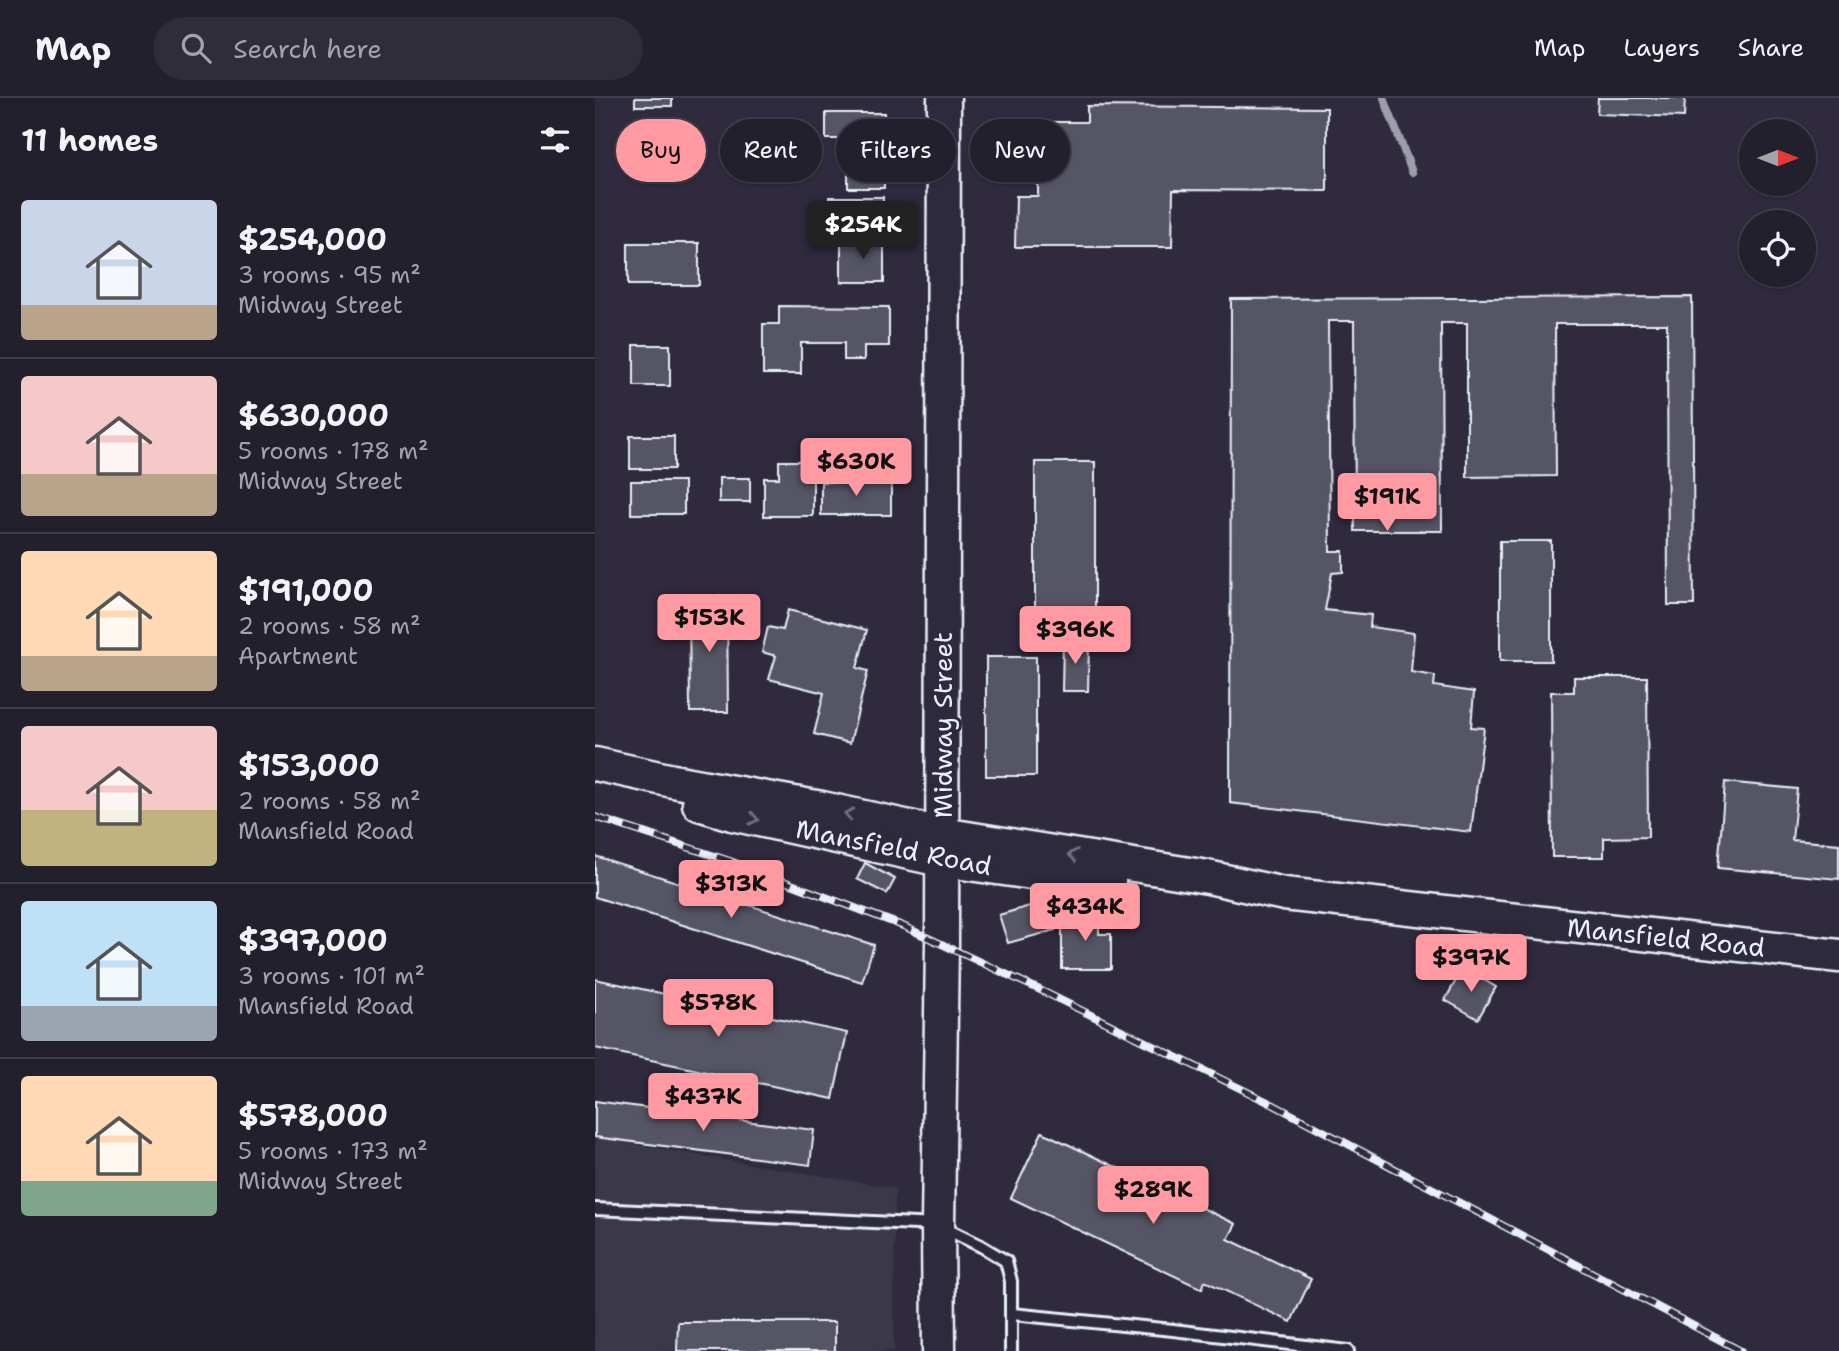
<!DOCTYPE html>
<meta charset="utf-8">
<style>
body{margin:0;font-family:"Shantell Sans",sans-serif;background:#2f2d3a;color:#f1f3f6;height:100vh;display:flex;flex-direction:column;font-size:26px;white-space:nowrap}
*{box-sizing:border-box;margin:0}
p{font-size:23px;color:#a3a3aa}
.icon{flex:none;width:38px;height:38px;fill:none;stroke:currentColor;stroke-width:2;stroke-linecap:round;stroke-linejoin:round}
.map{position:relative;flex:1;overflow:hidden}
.details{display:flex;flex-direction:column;background:#23202e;width:595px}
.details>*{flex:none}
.top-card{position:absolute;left:21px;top:21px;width:665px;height:63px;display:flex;gap:14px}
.needle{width:46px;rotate:90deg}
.fabs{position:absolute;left:1144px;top:21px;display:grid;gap:14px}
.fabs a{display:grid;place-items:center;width:77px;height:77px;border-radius:50%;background:#23202e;box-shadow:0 2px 5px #0004,0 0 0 2px #403e4a;font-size:35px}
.price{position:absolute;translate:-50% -60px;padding:0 16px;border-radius:7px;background:#ff9aa2;color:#111;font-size:23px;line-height:46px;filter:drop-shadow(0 2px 4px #0008)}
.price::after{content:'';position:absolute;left:50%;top:42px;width:21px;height:16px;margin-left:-10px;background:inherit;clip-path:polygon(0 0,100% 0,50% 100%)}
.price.current{background:#222;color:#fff}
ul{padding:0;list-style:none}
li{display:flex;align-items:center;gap:21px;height:175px;padding:0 21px}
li+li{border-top:2px solid #403e4a}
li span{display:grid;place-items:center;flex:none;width:196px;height:140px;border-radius:7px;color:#555}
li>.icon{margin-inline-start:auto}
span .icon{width:84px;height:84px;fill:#fffc;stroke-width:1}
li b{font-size:30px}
h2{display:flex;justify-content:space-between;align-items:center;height:84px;padding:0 21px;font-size:30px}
.tag{padding:0 24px;border-radius:32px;background:#23202e;box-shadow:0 2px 5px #0004,0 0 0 2px #403e4a;font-size:24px;line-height:63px}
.tag.current{background:#ff9aa2;color:#111}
header{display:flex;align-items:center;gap:42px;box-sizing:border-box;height:98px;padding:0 35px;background:#23202e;border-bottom:2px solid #403e4a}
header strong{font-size:33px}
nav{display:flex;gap:38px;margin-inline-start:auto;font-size:24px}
.search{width:490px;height:63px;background:#2f2d3a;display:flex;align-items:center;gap:18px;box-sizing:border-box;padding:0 24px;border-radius:38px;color:#a3a3aa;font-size:26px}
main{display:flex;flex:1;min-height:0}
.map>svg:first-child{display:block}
.built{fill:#3b3749}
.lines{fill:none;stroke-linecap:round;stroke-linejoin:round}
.stream{stroke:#9c9fab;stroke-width:8}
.building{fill:#575565;stroke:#e8f1f8;stroke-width:2}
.lane-casing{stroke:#e8f1f8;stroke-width:16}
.secondary-casing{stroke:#e8f1f8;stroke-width:37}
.lane{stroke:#2f2a3d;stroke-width:10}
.secondary{stroke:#2f2a3d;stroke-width:32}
.rail-casing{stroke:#e8f1f8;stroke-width:8}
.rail{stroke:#2f2a3d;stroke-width:5;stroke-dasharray:16;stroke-linecap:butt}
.oneway{stroke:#70707e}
.labels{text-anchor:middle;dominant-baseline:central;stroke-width:6;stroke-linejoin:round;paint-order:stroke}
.street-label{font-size:26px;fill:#e8f1f8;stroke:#2f2a3d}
</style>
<header>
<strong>Map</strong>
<div class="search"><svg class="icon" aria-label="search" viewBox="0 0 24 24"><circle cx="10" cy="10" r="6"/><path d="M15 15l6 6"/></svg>Search here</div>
<nav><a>Map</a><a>Layers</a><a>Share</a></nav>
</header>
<main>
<section class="details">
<h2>11 homes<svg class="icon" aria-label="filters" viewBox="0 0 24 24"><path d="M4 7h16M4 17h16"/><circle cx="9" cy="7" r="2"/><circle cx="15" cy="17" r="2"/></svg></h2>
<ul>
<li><span style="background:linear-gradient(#c9d6e8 75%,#b9a48a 0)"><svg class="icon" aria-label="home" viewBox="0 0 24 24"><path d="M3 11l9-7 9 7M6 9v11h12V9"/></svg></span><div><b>$254,000</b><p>3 rooms · 95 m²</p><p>Midway Street</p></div></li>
<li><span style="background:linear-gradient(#f6c9c9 70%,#b9a48a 0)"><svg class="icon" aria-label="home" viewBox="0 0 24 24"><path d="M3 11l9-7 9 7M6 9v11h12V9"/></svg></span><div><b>$630,000</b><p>5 rooms · 178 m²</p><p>Midway Street</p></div></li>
<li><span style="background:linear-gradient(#ffd9b3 75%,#b9a48a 0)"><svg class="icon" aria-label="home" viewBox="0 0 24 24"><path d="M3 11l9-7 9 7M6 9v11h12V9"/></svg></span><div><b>$191,000</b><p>2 rooms · 58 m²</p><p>Apartment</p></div></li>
<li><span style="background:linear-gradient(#f6c9c9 60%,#c2b280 0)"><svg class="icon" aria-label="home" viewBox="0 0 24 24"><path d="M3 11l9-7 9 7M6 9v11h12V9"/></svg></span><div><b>$153,000</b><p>2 rooms · 58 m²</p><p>Mansfield Road</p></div></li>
<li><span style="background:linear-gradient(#bfe0f5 75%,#9aa5b1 0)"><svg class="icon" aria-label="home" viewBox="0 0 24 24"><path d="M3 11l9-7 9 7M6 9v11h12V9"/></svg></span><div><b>$397,000</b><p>3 rooms · 101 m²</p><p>Mansfield Road</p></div></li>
<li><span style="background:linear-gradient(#ffd9b3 75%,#7fa58c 0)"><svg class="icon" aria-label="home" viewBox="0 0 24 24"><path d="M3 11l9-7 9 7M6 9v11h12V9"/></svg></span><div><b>$578,000</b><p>5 rooms · 173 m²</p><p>Midway Street</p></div></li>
</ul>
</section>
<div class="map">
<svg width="1244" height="1253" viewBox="0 0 1244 1253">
<rect width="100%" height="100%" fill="#2f2a3d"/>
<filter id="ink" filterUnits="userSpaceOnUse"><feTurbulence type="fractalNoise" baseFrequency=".0143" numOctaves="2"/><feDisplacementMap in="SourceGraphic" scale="14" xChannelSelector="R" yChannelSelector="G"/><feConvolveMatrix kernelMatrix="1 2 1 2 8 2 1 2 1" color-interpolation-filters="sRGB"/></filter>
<g filter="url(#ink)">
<polygon class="built" points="0,1040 300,1090 299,1253 0,1253"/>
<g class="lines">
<polyline class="stream" points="789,0 817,74"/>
</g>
<g class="building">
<rect x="40" y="0" width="37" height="8"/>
<polygon points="1003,0 1090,0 1089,19 1002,16"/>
<polygon points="492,8 732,10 732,93 578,92 577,149 420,149 421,98 443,98 443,24 492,24"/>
<rect x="231" y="15" width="58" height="26"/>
<rect x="33" y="39" width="57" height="35"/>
<rect x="253" y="53" width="36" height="37"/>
<polygon points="234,99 288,99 288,136 234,137"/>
<rect x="246" y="142" width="43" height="42"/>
<rect x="33" y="145" width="71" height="42"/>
<polygon points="1097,199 1099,507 1073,507 1072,226 960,226 961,378 872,379 872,225 846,225 847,433 760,433 759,223 733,223 735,453 748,453 748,474 737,475 730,512 776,517 775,529 819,535 816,574 840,578 839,588 879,594 876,629 889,630 876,734 635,705 636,201"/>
<polygon points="184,208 294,209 294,248 269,248 269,262 249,262 249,245 206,245 206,276 168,276 168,226 184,226"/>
<rect x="39" y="247" width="36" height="41"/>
<rect x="35" y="338" width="44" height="33"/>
<polygon points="184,363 218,363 218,418 169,418 169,380 184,380"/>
<rect x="440" y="364" width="60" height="147"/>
<rect x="124" y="380" width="31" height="24"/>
<rect x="36" y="383" width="53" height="33"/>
<rect x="226" y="384" width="70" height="33"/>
<rect x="905" y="443" width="51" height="120"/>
<polygon points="94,498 132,498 133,614 95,614"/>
<polygon points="193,512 272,532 262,570 273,573 255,645 219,636 229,595 174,581 181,558 167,554 173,529 188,532"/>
<polygon points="468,542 494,543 493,593 467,593"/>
<rect x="391" y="559" width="50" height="119"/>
<polygon points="979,579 1052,579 1053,739 1009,740 1009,759 957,759 956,594 979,594"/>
<polygon points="1130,684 1202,691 1197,742 1244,746 1244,781 1123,770"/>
<polygon points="0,758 279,847 267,884 0,799"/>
<polygon points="270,765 300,781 292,796 262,781"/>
<polygon points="452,803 460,832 413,845 404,817"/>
<polygon points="467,816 504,816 504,836 516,836 516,871 467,871"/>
<polygon points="868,870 901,889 883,921 850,902"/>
<polygon points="0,881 252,935 238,1001 0,950"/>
<polygon points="0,1003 219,1032 215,1067 0,1039"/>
<polygon points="447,1034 641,1126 633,1141 716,1181 696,1224 610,1183 607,1191 416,1100"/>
<polygon points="83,1224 240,1224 240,1253 82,1253"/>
</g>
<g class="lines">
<defs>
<g id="lane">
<polyline points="0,1111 343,1127 386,1148 411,1163 416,1183 416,1253"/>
<polyline points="417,1216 578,1232 753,1253"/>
</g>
<g id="secondary">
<polyline points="0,666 78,683 227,710 347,736 613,779 689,796 1244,858"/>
<polyline points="104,706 137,716 346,762 437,775 514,783"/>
<polyline points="344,1253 343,1127 347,846 349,0"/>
</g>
</defs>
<use href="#lane" class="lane-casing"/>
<use href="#secondary" class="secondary-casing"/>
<use href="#lane" class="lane"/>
<use href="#secondary" class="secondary"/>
<defs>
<polyline id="rail" points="0,719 135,763 308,828 443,891 677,1006 1146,1253"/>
</defs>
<use href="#rail" class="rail-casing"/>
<use href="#rail" class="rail"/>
</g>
<defs><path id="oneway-chevron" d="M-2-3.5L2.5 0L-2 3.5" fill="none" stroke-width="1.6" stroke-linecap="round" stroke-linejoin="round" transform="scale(1.75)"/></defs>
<g class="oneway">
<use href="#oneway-chevron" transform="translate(254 716) rotate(-168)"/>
<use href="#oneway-chevron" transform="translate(159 721) rotate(12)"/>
<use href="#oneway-chevron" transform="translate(478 757) rotate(-171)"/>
</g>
</g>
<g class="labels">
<g class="street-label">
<text transform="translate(347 627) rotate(-90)">Midway Street</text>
<text transform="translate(299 749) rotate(11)">Mansfield Road</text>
<text transform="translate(1071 839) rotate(6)">Mansfield Road</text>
</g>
</g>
</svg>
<div class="fabs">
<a><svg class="needle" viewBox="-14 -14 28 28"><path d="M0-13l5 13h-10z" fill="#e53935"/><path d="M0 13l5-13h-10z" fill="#a3a3aa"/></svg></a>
<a><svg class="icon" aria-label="locate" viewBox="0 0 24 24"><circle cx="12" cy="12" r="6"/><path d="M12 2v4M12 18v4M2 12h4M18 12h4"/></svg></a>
</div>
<b class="price current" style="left:268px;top:163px">$254K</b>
<b class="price" style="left:261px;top:400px">$630K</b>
<b class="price" style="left:792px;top:435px">$191K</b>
<b class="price" style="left:114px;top:556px">$153K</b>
<b class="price" style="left:480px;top:568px">$396K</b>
<b class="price" style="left:136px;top:822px">$313K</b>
<b class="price" style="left:490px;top:845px">$434K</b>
<b class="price" style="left:876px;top:896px">$397K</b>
<b class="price" style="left:123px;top:941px">$578K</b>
<b class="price" style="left:108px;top:1035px">$437K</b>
<b class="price" style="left:558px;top:1128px">$289K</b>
<div class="top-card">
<a class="tag current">Buy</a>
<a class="tag">Rent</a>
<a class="tag">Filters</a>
<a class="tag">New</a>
</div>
</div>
</main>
